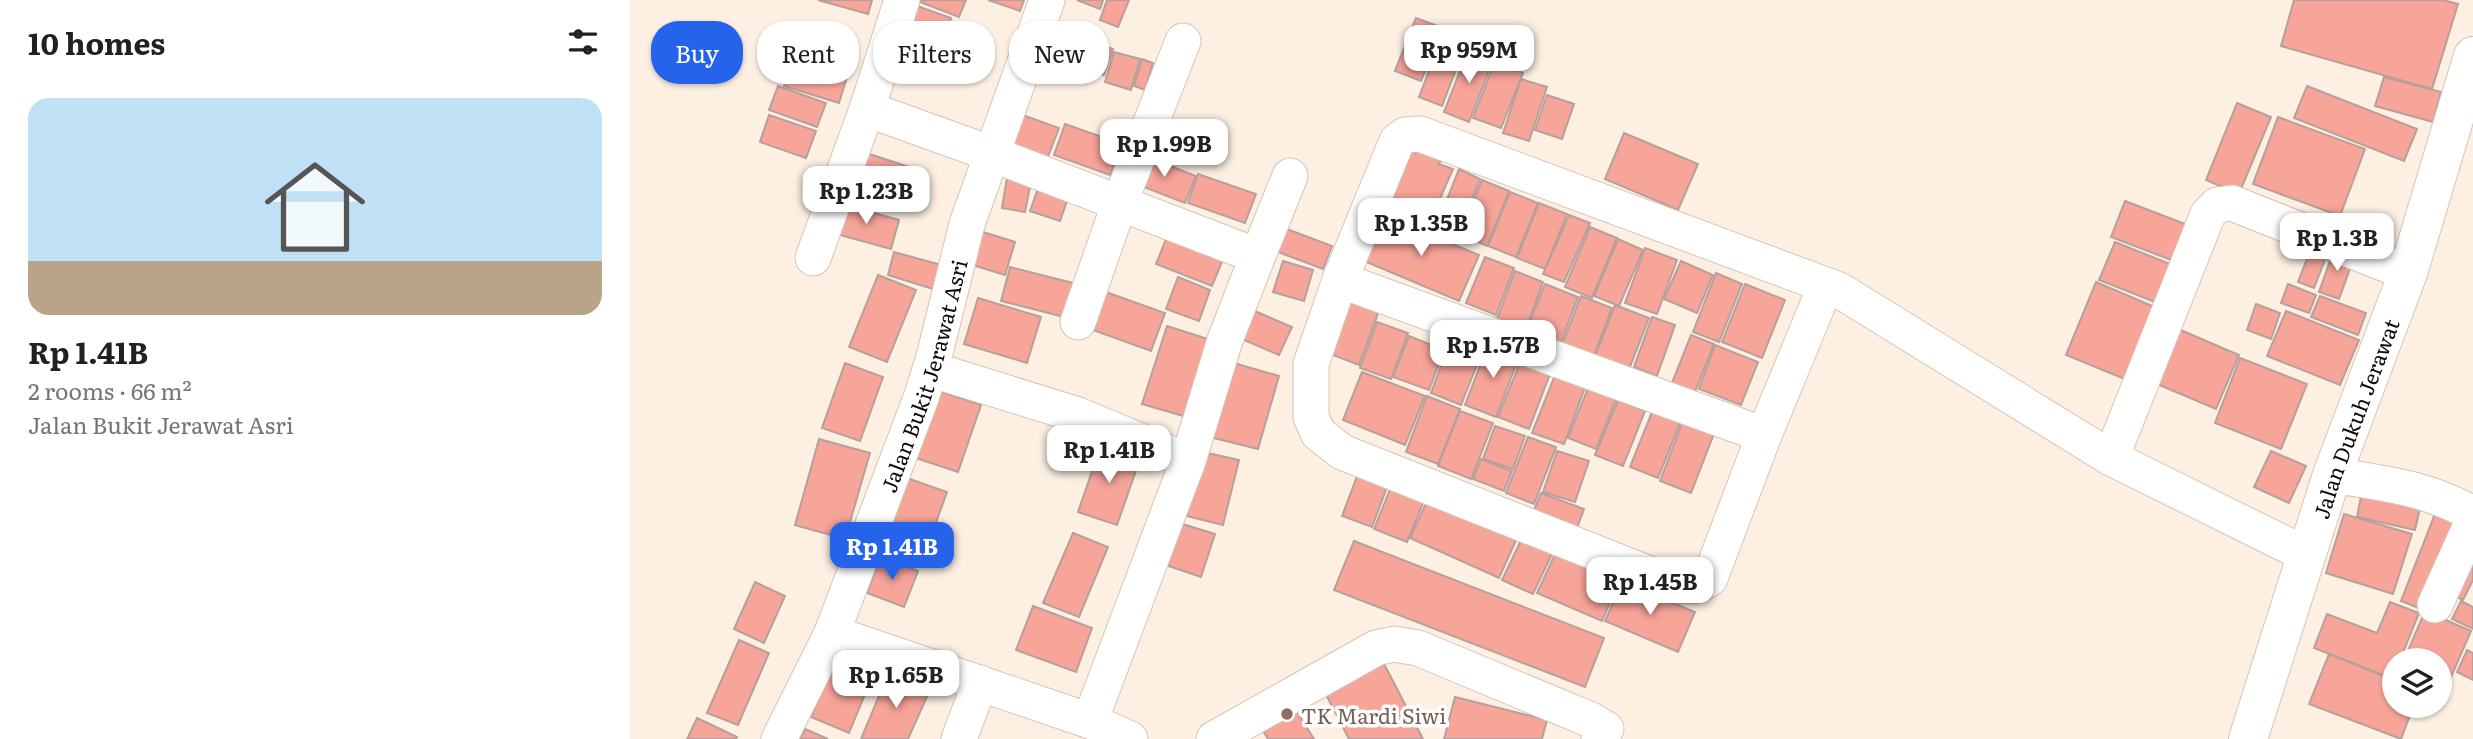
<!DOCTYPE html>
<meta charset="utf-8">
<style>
body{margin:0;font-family:Literata,serif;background:#f2f2f2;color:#202124;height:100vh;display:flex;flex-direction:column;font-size:26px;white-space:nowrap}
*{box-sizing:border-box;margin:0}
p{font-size:23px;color:#757577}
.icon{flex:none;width:38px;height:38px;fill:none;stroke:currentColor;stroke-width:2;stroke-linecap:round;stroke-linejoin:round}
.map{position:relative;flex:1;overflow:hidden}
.panel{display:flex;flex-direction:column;background:#fff;width:630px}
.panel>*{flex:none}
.hud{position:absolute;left:21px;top:21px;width:665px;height:63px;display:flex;gap:14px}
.fabs{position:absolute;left:1752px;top:648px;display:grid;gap:14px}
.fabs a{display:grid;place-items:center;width:70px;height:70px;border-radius:50%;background:#fff;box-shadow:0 2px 5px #0004;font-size:35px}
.price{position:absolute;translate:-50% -60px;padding:0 16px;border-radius:14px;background:#fff;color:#222;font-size:23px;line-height:46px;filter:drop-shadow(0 2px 4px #0008)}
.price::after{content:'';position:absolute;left:50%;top:42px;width:21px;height:16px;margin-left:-10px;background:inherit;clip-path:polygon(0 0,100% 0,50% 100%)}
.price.active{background:#2563eb;color:#fff}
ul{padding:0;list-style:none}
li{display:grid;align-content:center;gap:14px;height:371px;padding:0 28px}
li span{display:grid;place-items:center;height:217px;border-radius:21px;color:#555}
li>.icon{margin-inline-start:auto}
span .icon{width:126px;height:126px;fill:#fffc;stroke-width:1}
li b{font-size:30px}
h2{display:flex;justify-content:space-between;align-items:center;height:84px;padding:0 28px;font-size:30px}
.tag{padding:0 24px;border-radius:28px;background:#fff;box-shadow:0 2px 5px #0004;font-size:24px;line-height:63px}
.tag.active{background:#2563eb;color:#fff}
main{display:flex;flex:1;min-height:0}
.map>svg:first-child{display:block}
.building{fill:#f7a499;stroke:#b79f9c;stroke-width:2}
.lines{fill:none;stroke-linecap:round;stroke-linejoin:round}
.street-casing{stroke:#d4c5b5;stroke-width:37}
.secondary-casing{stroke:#d4c5b5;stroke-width:40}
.street{stroke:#fff;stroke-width:35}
.secondary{stroke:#fff;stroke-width:38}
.education-dot{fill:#8d6e63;stroke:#fff;stroke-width:2.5}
.labels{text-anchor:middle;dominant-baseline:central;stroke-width:7;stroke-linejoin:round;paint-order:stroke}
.street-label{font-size:21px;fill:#0f0a06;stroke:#fff}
.education-label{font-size:21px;fill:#785e54;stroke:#fff;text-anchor:start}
</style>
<main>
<section class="panel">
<h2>10 homes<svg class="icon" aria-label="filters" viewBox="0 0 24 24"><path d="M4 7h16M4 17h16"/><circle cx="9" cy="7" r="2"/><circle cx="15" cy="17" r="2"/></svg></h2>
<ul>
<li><span style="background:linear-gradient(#bfe0f5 75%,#b9a48a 0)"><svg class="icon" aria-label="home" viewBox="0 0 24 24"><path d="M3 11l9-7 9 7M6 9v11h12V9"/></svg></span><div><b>Rp 1.41B</b><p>2 rooms · 66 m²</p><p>Jalan Bukit Jerawat Asri</p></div></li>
</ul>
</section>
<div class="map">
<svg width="1843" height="739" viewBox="0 0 1843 739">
<rect width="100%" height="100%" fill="#fdf0e3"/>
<g class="building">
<polygon points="188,0 242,0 238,14"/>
<polygon points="285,0 336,0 329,17"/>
<polygon points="358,0 394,0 390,11"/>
<polygon points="447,0 473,0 470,9"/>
<polygon points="477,0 499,0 488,27 470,20"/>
<polygon points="1664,0 1813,0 1828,4 1802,89 1651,46"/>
<polygon points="276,2 321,18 312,45 267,29"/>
<polygon points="786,18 813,28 791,81 765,71"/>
<polygon points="411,21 464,43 452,71 399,49"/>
<polygon points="813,35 836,43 812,106 789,97"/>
<polygon points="465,44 483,49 474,75 457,70"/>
<polygon points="839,48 864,58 839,122 814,112"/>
<polygon points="165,50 220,67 209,103 154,86"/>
<polygon points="484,52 510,59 501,90 475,82"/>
<polygon points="512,59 523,63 515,90 504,86"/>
<polygon points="865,62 893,73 871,128 843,118"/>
<polygon points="1754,77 1811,92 1803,122 1745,106"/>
<polygon points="891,79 917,87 899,141 873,133"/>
<polygon points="148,86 196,103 187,127 139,110"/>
<polygon points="1677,86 1787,129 1774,161 1664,118"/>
<polygon points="917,95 944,104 932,139 905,130"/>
<polygon points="1607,103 1641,117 1609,194 1576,180"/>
<polygon points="379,110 429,128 417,159 368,141"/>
<polygon points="139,115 186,131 176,158 130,142"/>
<polygon points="1648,117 1735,149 1710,216 1623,184"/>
<polygon points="435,124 492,144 480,175 424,155"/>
<polygon points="994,133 1068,164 1048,210 975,179"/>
<polygon points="791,138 816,149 809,164 823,169 804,212 784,204 776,222 743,207 769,146 785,153"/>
<polygon points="227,150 285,169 275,200 217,181"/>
<polygon points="512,155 566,176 555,203 501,182"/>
<polygon points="829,169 850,179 828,234 807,225"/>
<polygon points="378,172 402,176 395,212 372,208"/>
<polygon points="568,174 626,194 615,223 558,203"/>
<polygon points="411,180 441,190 430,221 400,211"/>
<polygon points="852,180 879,191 857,246 830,234"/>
<polygon points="880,192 908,203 886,257 858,246"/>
<polygon points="1495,201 1563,227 1549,263 1481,237"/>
<polygon points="909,203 937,214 915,269 887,258"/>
<polygon points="211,204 269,220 261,249 203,233"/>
<polygon points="753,215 849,255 829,301 734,261"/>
<polygon points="939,215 960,223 934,282 913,274"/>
<polygon points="542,224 598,247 582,286 526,264"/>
<polygon points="649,226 702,246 693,269 640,249"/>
<polygon points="960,227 987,238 962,298 935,287"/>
<polygon points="340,228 385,242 375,275 330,261"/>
<polygon points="1685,238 1701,244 1684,288 1668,282"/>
<polygon points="988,239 1013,250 989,306 964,296"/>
<polygon points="1485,242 1545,266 1530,304 1469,280"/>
<polygon points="1705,247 1725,255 1709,299 1689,292"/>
<polygon points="1015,248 1047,260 1027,314 995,303"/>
<polygon points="264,252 311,265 303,289 258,275"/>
<polygon points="855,257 884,268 866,315 836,303"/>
<polygon points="653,261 683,270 674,301 643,292"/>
<polygon points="1051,261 1083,275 1067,313 1034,299"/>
<polygon points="380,267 443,283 434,317 371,301"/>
<polygon points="885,271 913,282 895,332 866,322"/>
<polygon points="1086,273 1112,284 1089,342 1063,332"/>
<polygon points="248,275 286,290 257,362 219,347"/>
<polygon points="548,277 580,290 569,321 536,309"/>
<polygon points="1466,282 1527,308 1497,380 1436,355"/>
<polygon points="915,284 948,297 926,355 892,341"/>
<polygon points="1115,284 1155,300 1132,358 1092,342"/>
<polygon points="1658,284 1686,295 1679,313 1651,303"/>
<polygon points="473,291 535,313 521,351 460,329"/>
<polygon points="711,294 750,308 729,365 690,350"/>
<polygon points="951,296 982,308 960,366 929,353"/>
<polygon points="1690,296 1736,313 1728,335 1681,317"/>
<polygon points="348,298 411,317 397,363 334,344"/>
<polygon points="1626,304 1650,313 1641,339 1617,330"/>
<polygon points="985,305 1019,318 994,382 960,369"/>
<polygon points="613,306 662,327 649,355 600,334"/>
<polygon points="1656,311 1729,340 1710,385 1637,356"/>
<polygon points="1022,317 1045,325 1027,376 1004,367"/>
<polygon points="747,322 778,333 761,379 730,368"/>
<polygon points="1539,325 1609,355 1586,409 1515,379"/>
<polygon points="537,326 584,341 560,418 512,404"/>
<polygon points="824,330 856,342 831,405 801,393"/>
<polygon points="1061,335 1084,344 1065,392 1042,383"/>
<polygon points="779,336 814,350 799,390 763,377"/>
<polygon points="859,342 890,354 866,417 835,405"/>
<polygon points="1085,345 1128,362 1111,405 1069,389"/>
<polygon points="893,355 923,366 899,429 868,417"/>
<polygon points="1610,358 1677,384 1651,449 1585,423"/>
<polygon points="597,361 649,376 628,449 576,436"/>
<polygon points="215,363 253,377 230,441 192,428"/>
<polygon points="927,370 957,382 934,444 902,433"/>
<polygon points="732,372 795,396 775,445 713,420"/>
<polygon points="960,383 988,394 966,449 938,438"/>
<polygon points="310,391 351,405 328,472 286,458"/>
<polygon points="797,396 830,409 808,464 776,452"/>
<polygon points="988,400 1015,411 993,466 965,455"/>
<polygon points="830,411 863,423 841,479 808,466"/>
<polygon points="1022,412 1050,423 1028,478 1000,467"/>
<polygon points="1054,418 1085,431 1061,493 1030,481"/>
<polygon points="865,426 895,436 883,469 853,459"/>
<polygon points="898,437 926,447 904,504 876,493"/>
<polygon points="189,439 240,453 215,539 165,525"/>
<polygon points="471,445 510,459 487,525 448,512"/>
<polygon points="927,451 959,461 945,502 913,492"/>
<polygon points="1641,451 1676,466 1659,503 1624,487"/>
<polygon points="573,452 609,460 593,525 557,516"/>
<polygon points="851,459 882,471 874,491 843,479"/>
<polygon points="729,471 759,482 742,527 712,516"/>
<polygon points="277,478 317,492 290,567 250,553"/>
<polygon points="1734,481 1793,495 1785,530 1727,517"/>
<polygon points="763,482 796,496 777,542 744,529"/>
<polygon points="911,493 954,509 944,536 900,520"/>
<polygon points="799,497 888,536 869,578 780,538"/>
<polygon points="1810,501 1830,508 1791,609 1771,601"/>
<polygon points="1714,514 1782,534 1763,594 1696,573"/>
<polygon points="549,523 585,534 571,577 536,565"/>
<polygon points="443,533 478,547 449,617 413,603"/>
<polygon points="1843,537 1843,580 1833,600 1813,590"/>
<polygon points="892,538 923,552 903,594 872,580"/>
<polygon points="724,541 974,638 955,687 704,590"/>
<polygon points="926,552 990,580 972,621 907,593"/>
<polygon points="251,557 288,571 274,607 237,593"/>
<polygon points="125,582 155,596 134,643 104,629"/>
<polygon points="992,582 1065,612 1048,652 975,621"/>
<polygon points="1831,601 1843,607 1843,629 1822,619"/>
<polygon points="1760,602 1789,613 1770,660 1764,660 1763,679 1684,648 1697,614 1747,633"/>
<polygon points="403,606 462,628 446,672 386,650"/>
<polygon points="1795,611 1841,631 1812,698 1810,697 1810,660 1774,660"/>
<polygon points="109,640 139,653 108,725 77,713"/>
<polygon points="211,644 249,660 219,733 181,717"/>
<polygon points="1837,650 1843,653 1843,680 1827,672"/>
<polygon points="1699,654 1764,680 1764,705 1784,705 1771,739 1679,704"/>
<polygon points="751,658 793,739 719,739 692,687"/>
<polygon points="259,672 300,690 278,739 231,739"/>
<polygon points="825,697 917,720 912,739 814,739"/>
<polygon points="662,704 684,739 638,739 629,724"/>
<polygon points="67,718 107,737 106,739 57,739"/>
<polygon points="175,729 198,739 170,739"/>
</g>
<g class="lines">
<defs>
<g id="street">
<polyline points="237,109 362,154 617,252 627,258 595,340 558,461 460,721"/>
<polyline points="183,258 237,109 272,0"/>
<polyline points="627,258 660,176"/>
<polyline points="710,280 1134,435"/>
<path d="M1196 285 1134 435 1080 578C1069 586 1061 587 1047 585L712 452 688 433 681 417V364L710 280 767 141 775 135 790 134 1209 290 1481 458 1677 555"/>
<polyline points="448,322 490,202 553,41"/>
<polyline points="300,369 448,415 558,461"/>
<polyline points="1481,458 1578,214 1587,205 1602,203 1778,273"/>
<path d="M1702 475C1755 484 1796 487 1843 514"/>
<polyline points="1805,605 1843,521"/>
<polyline points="202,633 460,721 500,739"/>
<path id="s1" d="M149 739 202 633 291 398 304 357 337 224 417 0"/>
<polyline points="329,739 350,683"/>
<polyline points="584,739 746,648 764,644 788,648 961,720 976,729 969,739"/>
</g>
<g id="secondary">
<path id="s2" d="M1618 739 1702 475 1778 273 1843 56"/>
</g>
</defs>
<use href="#street" class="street-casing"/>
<use href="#secondary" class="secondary-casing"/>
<use href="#street" class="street"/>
<use href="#secondary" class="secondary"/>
</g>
<circle class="education-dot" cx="657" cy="714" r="7"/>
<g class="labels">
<g class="street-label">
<text stroke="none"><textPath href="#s1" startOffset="392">Jalan Bukit Jerawat Asri</textPath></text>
<text stroke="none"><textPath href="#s2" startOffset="338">Jalan Dukuh Jerawat</textPath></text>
</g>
<g class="education-label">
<text x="671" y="714">TK Mardi Siwi</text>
</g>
</g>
</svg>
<div class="fabs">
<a><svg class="icon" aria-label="layers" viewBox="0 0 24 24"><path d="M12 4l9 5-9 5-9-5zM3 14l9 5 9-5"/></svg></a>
</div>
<b class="price" style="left:839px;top:85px">Rp 959M</b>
<b class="price" style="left:534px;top:179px">Rp 1.99B</b>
<b class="price" style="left:236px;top:226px">Rp 1.23B</b>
<b class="price" style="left:791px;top:258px">Rp 1.35B</b>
<b class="price" style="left:1707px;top:273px">Rp 1.3B</b>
<b class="price" style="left:863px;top:380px">Rp 1.57B</b>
<b class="price" style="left:479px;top:485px">Rp 1.41B</b>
<b class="price active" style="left:262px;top:582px">Rp 1.41B</b>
<b class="price" style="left:1020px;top:617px">Rp 1.45B</b>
<b class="price" style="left:266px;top:710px">Rp 1.65B</b>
<div class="hud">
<a class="tag active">Buy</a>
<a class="tag">Rent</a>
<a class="tag">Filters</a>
<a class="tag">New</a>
</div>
</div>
</main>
